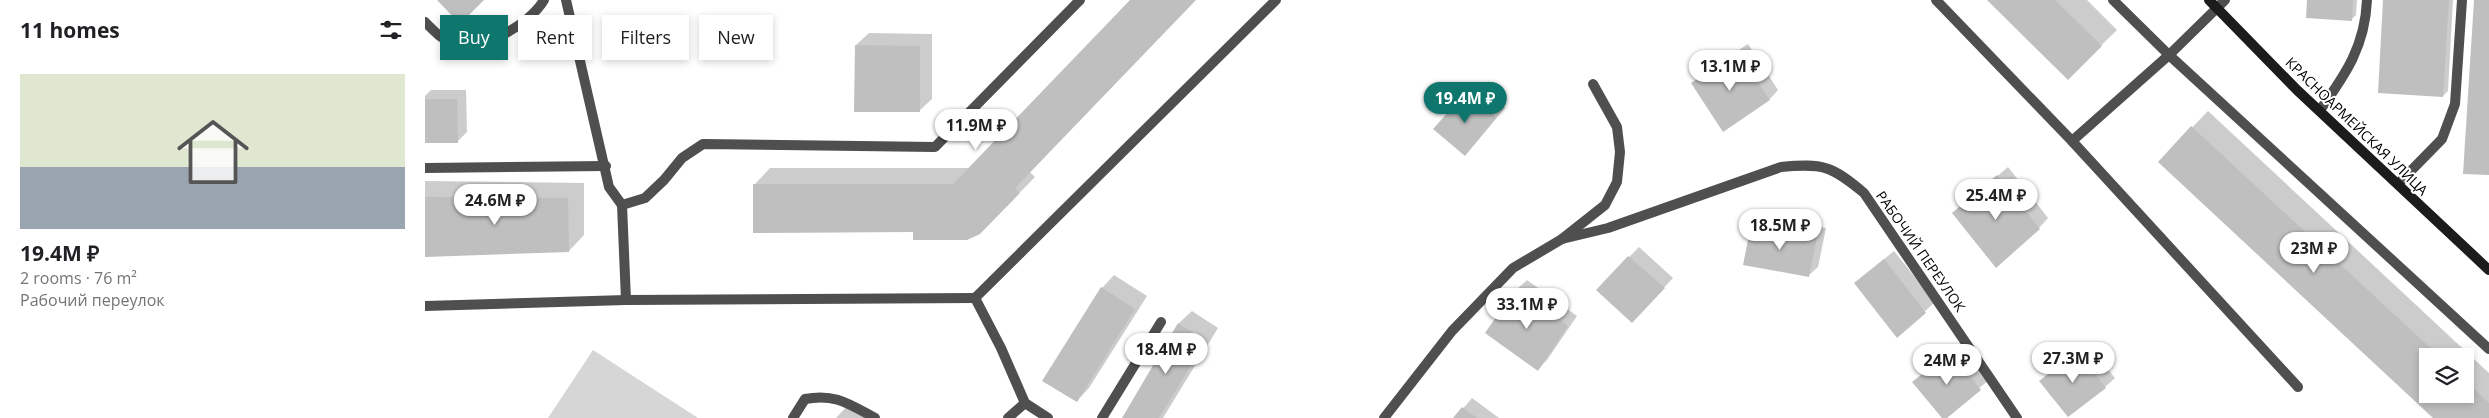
<!DOCTYPE html>
<meta charset="utf-8">
<style>
body{margin:0;font-family:"Open Sans",sans-serif;background:#f2f2f2;color:#202124;height:100vh;display:flex;flex-direction:column;font-size:19px;white-space:nowrap}
*{box-sizing:border-box;margin:0}
p{font-size:16px;color:#757577}
.icon{flex:none;width:28px;height:28px;fill:none;stroke:currentColor;stroke-width:2;stroke-linecap:round;stroke-linejoin:round}
.map{position:relative;flex:1;overflow:hidden}
.details{display:flex;flex-direction:column;background:#fff;width:425px}
.details>*{flex:none}
.hud{position:absolute;left:15px;top:15px;width:475px;height:45px;display:flex;gap:10px}
.buttons{position:absolute;left:1994px;top:348px;display:grid;gap:10px}
.buttons a{display:grid;place-items:center;width:55px;height:55px;border-radius:0px;background:#fff;box-shadow:0 2px 8px #0003;font-size:25px}
.price{position:absolute;translate:-50% -42px;padding:0 11px;border-radius:18px;background:#fff;color:#222;font-size:16px;line-height:32px;filter:drop-shadow(0 1px 2px #0008)}
.price::after{content:'';position:absolute;left:50%;top:30px;width:15px;height:11px;margin-left:-8px;background:inherit;clip-path:polygon(0 0,100% 0,50% 100%)}
.price.current{background:#0f766e;color:#fff}
ul{padding:0;list-style:none}
li{display:grid;align-content:center;gap:10px;height:265px;padding:0 20px}
li+li{border-top:1px solid #e0e0e0}
li span{display:grid;place-items:center;height:155px;border-radius:0px;color:#555}
li>.icon{margin-inline-start:auto}
span .icon{width:90px;height:90px;fill:#fffc;stroke-width:1}
li b{font-size:21px}
h2{display:flex;justify-content:space-between;align-items:center;height:60px;padding:0 20px;font-size:21px}
.tag{padding:0 18px;border-radius:0px;background:#fff;box-shadow:0 2px 8px #0003;font-size:18px;line-height:45px}
.tag.current{background:#0f766e;color:#fff}
main{display:flex;flex:1;min-height:0}
.map>svg:first-child{display:block}
.green{fill:#d6d6d6}
.shadow{fill:#0003;fill-rule:evenodd}
.building{fill:#bfbfbf}
.lines{fill:none;stroke-linecap:round;stroke-linejoin:round}
.lane{stroke:#4f4f4f;stroke-width:10}
.street{stroke:#4f4f4f;stroke-width:10}
.secondary{stroke:#1c1c1c;stroke-width:10}
.labels{text-anchor:middle;dominant-baseline:central;stroke-width:4;stroke-linejoin:round;paint-order:stroke}
.street-label{font-size:14px;fill:#000;stroke:#fff}
</style>
<main>
<section class="details">
<h2>11 homes<svg class="icon" aria-label="filters" viewBox="0 0 24 24"><path d="M4 7h16M4 17h16"/><circle cx="9" cy="7" r="2"/><circle cx="15" cy="17" r="2"/></svg></h2>
<ul>
<li><span style="background:linear-gradient(#dfe7d0 60%,#9aa5b1 0)"><svg class="icon" aria-label="home" viewBox="0 0 24 24"><path d="M3 11l9-7 9 7M6 9v11h12V9"/></svg></span><div><b>19.4M ₽</b><p>2 rooms · 76 m²</p><p>Рабочий переулок</p></div></li>
</ul>
</section>
<div class="map">
<svg width="2064" height="418" viewBox="0 0 2064 418">
<rect width="100%" height="100%" fill="#fff"/>
<polygon class="green" points="168,350 273,418 123,418"/>
<g class="shadow">
<polygon points="707,0 770,0 605,172 610,177 571,217 489,231 330,184 345,168 544,168"/>
<polygon points="1564,0 1662,0 1692,30 1643,78"/>
<polygon points="1884,0 1932,0 1931,15 1926,20"/>
<polygon points="1960,0 2028,0 2023,91 2018,96"/>
<polygon points="444,33 507,34 507,99 494,111 431,45"/>
<polygon points="1323,44 1353,90 1344,100 1268,83 1277,74"/>
<polygon points="1051,83 1080,108 1049,145 1010,128"/>
<polygon points="6,90 41,90 42,132 33,141 0,142 0,96"/>
<path d="M1783 111 2064 373V418H2009L1734 162ZM2002 356H2040V394H2002Z"/>
<polygon points="1583,167 1623,218 1614,228 1529,213"/>
<polygon points="0,181 159,183 159,235 144,251 0,256"/>
<polygon points="1337,216 1401,228 1393,267 1383,276 1320,264 1328,225"/>
<polygon points="1214,247 1248,278 1216,312 1172,290"/>
<polygon points="1469,251 1510,302 1473,336 1430,283"/>
<polygon points="689,275 722,296 664,388 652,401 677,288"/>
<polygon points="1102,280 1152,316 1122,360 1113,369 1092,289"/>
<polygon points="767,311 793,328 738,418 698,418 754,323"/>
<polygon points="1535,344 1564,380 1518,418 1489,382"/>
<polygon points="1662,344 1690,378 1680,387 1615,381"/>
<polygon points="1047,398 1074,418 1030,418"/>
<polygon points="424,404 447,418 411,418"/>
</g>
<g class="building">
<polygon points="12,0 59,0 35,24"/>
<polygon points="705,0 771,0 590,188 595,193 555,234 542,240 488,240 488,232 328,233 328,184 528,184"/>
<polygon points="1562,0 1630,0 1677,46 1643,80"/>
<polygon points="1882,0 1928,0 1927,21 1881,18"/>
<polygon points="1958,0 2024,0 2018,97 1953,93"/>
<polygon points="2049,0 2064,0 2064,175 2038,174"/>
<polygon points="430,45 495,46 495,112 429,112"/>
<polygon points="1313,53 1345,100 1298,132 1266,83"/>
<polygon points="1041,92 1071,118 1040,156 1008,129"/>
<polygon points="0,99 32,99 33,143 0,143"/>
<polygon points="1766,126 2014,356 2002,356 2002,394 2040,394 2040,380 2064,403 2064,418 2008,418 1733,162"/>
<polygon points="1572,175 1615,229 1571,268 1527,213"/>
<polygon points="0,197 143,198 144,252 0,257"/>
<polygon points="1326,225 1392,237 1384,277 1318,265"/>
<polygon points="1203,256 1240,288 1207,323 1171,290"/>
<polygon points="1459,259 1501,313 1472,338 1429,283"/>
<polygon points="676,287 710,309 652,402 617,381"/>
<polygon points="1091,288 1143,326 1113,371 1060,333"/>
<polygon points="753,323 781,341 734,418 697,418"/>
<polygon points="1525,352 1556,390 1522,418 1517,418 1487,382"/>
<polygon points="1652,352 1681,388 1643,417 1614,381"/>
<polygon points="1037,407 1052,418 1028,418"/>
</g>
<g class="lines">
<g class="lane">
<polyline points="1511,0 1647,141 1873,387"/>
<polyline points="1792,8 1800,0"/>
<path d="M0 22C9 31 16 39 28 43 56 53 105 24 119 0"/>
<path d="M1895 110C1921 74 1940 46 1942 0"/>
<polyline points="1647,141 1744,55"/>
<polyline points="1973,184 2017,139 2030,104 2037,0"/>
<polyline points="1137,239 1180,205 1192,182 1195,152 1192,127 1168,84"/>
<path d="M368 418 380 399C410 393 424 404 450 418"/>
<polyline points="583,418 600,403"/>
<polyline points="623,418 600,403 576,348 550,298 851,0"/>
<polyline points="677,418 736,322"/>
</g>
<g class="street">
<polyline points="141,0 184,187 197,205 201,300"/>
<polyline points="1688,0 1744,55 2064,349"/>
<polyline points="1744,55 1792,8"/>
<polyline points="0,168 181,166"/>
<polyline points="197,205 220,198 239,180 257,158 278,144 510,147 655,0"/>
<polyline points="0,306 201,300 550,298"/>
<path d="M959 418 1027 331 1088 268 1137 239 1183 228 1356 167C1398 163 1407 166 1439 193L1592 418"/>
</g>
<polyline class="secondary" points="1784,0 1872,90 2064,270"/>
</g>
<g class="labels">
<g class="street-label">
<text transform="translate(1932 126) rotate(44)">КРАСНОАРМЕЙСКАЯ УЛИЦА</text>
<text transform="translate(1496 251) rotate(55)">РАБОЧИЙ ПЕРЕУЛОК</text>
</g>
</g>
</svg>
<div class="buttons">
<a><svg class="icon" aria-label="layers" viewBox="0 0 24 24"><path d="M12 4l9 5-9 5-9-5zM3 14l9 5 9-5"/></svg></a>
</div>
<b class="price" style="left:1305px;top:92px">13.1M ₽</b>
<b class="price current" style="left:1040px;top:124px">19.4M ₽</b>
<b class="price" style="left:551px;top:151px">11.9M ₽</b>
<b class="price" style="left:1571px;top:221px">25.4M ₽</b>
<b class="price" style="left:70px;top:226px">24.6M ₽</b>
<b class="price" style="left:1355px;top:251px">18.5M ₽</b>
<b class="price" style="left:1889px;top:274px">23M ₽</b>
<b class="price" style="left:1102px;top:330px">33.1M ₽</b>
<b class="price" style="left:741px;top:375px">18.4M ₽</b>
<b class="price" style="left:1648px;top:384px">27.3M ₽</b>
<b class="price" style="left:1522px;top:386px">24M ₽</b>
<div class="hud">
<a class="tag current">Buy</a>
<a class="tag">Rent</a>
<a class="tag">Filters</a>
<a class="tag">New</a>
</div>
</div>
</main>
